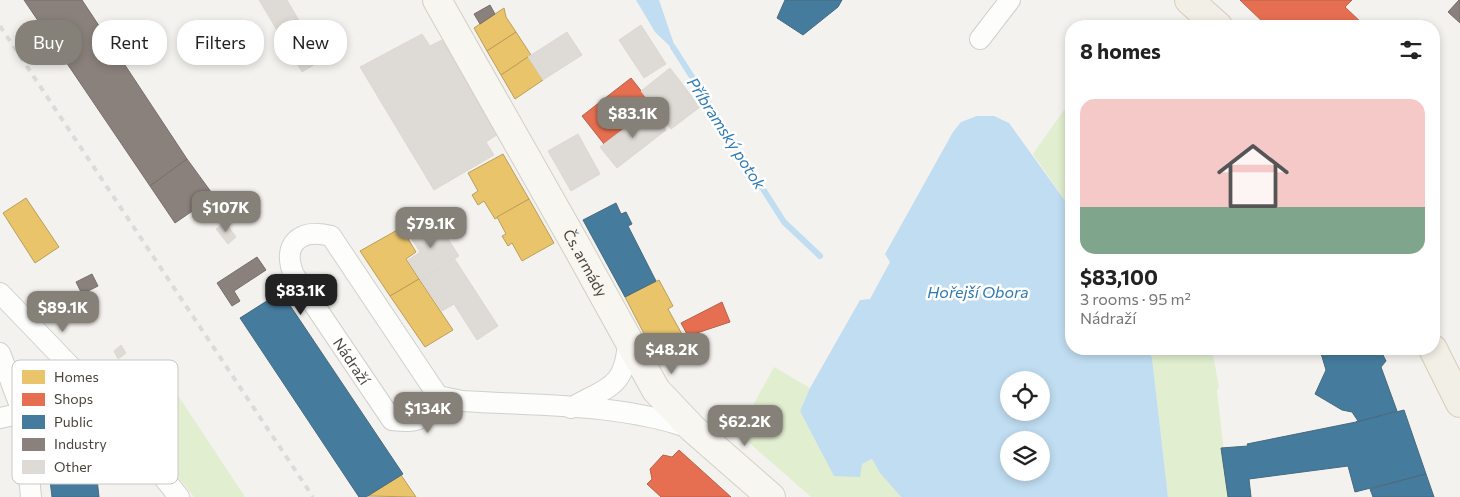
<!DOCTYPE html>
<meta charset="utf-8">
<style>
body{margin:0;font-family:Commissioner,sans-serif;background:#f6f6f6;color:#222;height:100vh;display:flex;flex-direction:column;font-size:19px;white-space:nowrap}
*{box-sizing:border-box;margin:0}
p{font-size:16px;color:#767676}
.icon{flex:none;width:28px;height:28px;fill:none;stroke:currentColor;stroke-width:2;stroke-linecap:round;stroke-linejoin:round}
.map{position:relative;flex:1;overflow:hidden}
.details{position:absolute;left:1065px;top:20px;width:375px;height:335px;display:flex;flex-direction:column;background:#fff;border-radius:20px;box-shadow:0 2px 8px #0003}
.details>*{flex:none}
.guide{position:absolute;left:15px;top:20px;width:475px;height:45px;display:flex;gap:10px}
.controls{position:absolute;left:1000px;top:371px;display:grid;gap:10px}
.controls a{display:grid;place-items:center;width:50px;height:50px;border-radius:50%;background:#fff;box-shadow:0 2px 8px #0003;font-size:25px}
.price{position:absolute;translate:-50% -42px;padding:0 11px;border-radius:10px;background:#868178;color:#fff;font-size:16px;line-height:32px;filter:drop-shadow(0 1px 2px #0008)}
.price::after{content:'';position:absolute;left:50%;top:30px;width:15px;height:11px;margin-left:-8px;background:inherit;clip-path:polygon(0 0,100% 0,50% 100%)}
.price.on{background:#222;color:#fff}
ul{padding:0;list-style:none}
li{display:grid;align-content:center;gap:10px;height:265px;padding:0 15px}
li+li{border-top:1px solid #e0e0e0}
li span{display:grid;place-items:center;height:155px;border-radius:15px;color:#555}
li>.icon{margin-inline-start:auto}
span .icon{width:90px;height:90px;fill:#fffc;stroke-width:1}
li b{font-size:21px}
h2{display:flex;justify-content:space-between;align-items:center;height:60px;padding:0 15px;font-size:21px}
.pill{padding:0 18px;border-radius:20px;background:#fff;box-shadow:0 2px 8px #0003;font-size:18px;line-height:45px}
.pill.on{background:#868178;color:#fff}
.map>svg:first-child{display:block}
.green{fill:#e1eecf}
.water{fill:#c0ddf1;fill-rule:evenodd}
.homes{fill:#e9c46a;stroke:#ba9e5b}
.shops{fill:#e76f51;stroke:#b8624a}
.public{fill:#457b9d;stroke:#476a7f}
.industry{fill:#8a817c;stroke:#776f68}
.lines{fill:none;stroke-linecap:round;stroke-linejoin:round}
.stream{stroke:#c0ddf1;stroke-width:6}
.building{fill:#dedbd6;stroke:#dcd9d4}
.street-casing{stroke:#d2d0cb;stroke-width:22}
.secondary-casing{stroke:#d3cfc5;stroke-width:30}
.primary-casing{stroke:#d6cebb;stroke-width:30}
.street{stroke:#fdfdfc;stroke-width:20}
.secondary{stroke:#f7f6f1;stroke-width:28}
.primary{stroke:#f2efe6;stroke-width:28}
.rail{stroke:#dbdbda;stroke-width:4;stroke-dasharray:6 6;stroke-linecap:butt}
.labels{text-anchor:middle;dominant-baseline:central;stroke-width:5;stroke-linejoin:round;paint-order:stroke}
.street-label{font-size:15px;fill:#4b4439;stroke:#fff}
.water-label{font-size:16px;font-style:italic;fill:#2e7ab2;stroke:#fff}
.key{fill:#fff;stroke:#c9c7c4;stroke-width:1}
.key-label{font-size:14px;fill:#4b4439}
</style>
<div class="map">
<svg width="1460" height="497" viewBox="0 0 1460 497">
<rect width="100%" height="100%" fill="#f4f2ee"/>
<g class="green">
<polygon points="1071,100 1071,209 1033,154"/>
<polygon points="1148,349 1215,349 1213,355 1219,387 1217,391 1229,497 1168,497 1152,358"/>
<polygon points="774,367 810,388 800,411 862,464 872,459 880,473 901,497 811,497 738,433"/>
<polygon points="168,380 175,391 245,497 194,497 120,403"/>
</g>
<g class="water">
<polygon points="636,0 659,0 677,53 655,32"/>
<path d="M977 116H994L1009 123 1071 209V349H1148L1152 358 1168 497H901L880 473 872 459 862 464 860 477 834 476 800 411 810 388 860 300 870 299 890 262 885 254 953 132 961 122ZM1009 380H1041V412H1009ZM1009 440H1041V472H1009Z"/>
</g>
<g class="homes">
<polygon points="504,8 506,17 516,32 487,51 474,28"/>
<polygon points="516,32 531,55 501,75 487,51"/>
<polygon points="528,57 543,80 515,99 501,75"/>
<polygon points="503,154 529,199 495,219 484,201 478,205 472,195 478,191 468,173"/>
<polygon points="26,198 59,247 35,263 3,213"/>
<polygon points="529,199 554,243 522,261 512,243 508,246 502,236 506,234 497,217"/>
<polygon points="399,229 405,234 416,252 406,259 419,279 390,296 360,251"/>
<polygon points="419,279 453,330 425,347 390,296"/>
<polygon points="659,280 673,306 668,309 683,336 653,351 625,297"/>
<polygon points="401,475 416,497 368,496"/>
</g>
<g class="shops">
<polygon points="1240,0 1352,0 1345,7 1365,26 1267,26"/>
<polygon points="631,78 654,107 604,144 582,116"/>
<polygon points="722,302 730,322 688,336 681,323"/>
<polygon points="679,450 731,497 661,497 647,484 652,479 650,469 663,455 672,457"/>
</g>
<g class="public">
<polygon points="785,0 842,0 838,7 803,35 777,18"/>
<polygon points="616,203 621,214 626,212 632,224 628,226 656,281 625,297 583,220"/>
<polygon points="281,292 403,474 366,497 359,497 240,318"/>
<polygon points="1315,349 1380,349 1386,361 1381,367 1397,411 1356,422 1358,421 1352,412 1342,410 1315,394 1326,370 1320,350"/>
<polygon points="1404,410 1426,474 1355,492 1348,466 1249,479 1251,497 1228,497 1221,448 1248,446 1247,444 1356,422"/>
<polygon points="93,442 99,497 52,497 46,447"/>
<polygon points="1426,474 1434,497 1373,497 1370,489"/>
</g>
<g class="industry">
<polygon points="24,0 82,0 187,159 150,186"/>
<polygon points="1459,0 1460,0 1460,23 1448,12"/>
<polygon points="490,5 495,14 480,24 474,14"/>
<polygon points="187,159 214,196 175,223 150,186"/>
<polygon points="257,257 266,270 234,291 240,301 232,306 217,283"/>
<polygon points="92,274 98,286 82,294 76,282"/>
</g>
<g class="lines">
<polyline class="stream" points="673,47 784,222 820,256"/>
</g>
<g class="building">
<polygon points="259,0 287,0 322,60 302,72"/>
<polygon points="641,25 666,64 644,78 619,40"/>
<polygon points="567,32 582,55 543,80 528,57"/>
<polygon points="422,34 430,46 442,40 498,134 486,142 494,155 434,190 360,67"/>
<polygon points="670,68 700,107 671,129 641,91"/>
<polygon points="650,109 666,130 617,168 600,147"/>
<polygon points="578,134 600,174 571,191 548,151"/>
<polygon points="434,217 459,256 421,280 408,260 420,252 408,233"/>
<polygon points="225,222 236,237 228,244 216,229"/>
<polygon points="454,258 498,326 477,340 454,304 442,311 421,280"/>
<polygon points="121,345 126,353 118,359 114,351"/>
</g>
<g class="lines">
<defs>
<g id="street">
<polyline points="980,39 1010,0"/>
<polyline points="0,293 100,397 179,497"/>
<polyline points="0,353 23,414 31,497"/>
<path d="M438 396C425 420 419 423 392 420L294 275C281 244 300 228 331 236L438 396 462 401C538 406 618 403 690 428"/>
<path d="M571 408C609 386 626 388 628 339"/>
<polyline points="0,418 100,397"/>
</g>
<g id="secondary">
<path id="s1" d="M437 0 577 247 656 390 692 428 771 497"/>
</g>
<g id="primary">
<polyline points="1189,0 1218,26"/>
<polyline points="1433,349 1460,403"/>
</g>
</defs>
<use href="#street" class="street-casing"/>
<use href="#secondary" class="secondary-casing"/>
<use href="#primary" class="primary-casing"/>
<use href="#street" class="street"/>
<use href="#secondary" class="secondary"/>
<use href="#primary" class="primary"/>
<polyline class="rail" points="0,26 313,497"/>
</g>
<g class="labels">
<g class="street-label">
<text stroke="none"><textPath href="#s1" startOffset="302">Čs. armády</textPath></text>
<text transform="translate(352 361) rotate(56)">Nádraží</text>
</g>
<g class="water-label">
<text transform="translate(727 133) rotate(57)">Příbramský potok</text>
<text x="978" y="291">Hořejší Obora</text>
</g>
</g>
<rect x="12" y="360" width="166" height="124" rx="8" class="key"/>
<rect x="22" y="370" width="23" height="14" fill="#e9c46a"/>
<rect x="22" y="393" width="23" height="13" fill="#e76f51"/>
<rect x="22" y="415" width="23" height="14" fill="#457b9d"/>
<rect x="22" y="438" width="23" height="13" fill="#8a817c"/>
<rect x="22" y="460" width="23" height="14" fill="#dedbd6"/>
<g class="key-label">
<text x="54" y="382">Homes</text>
<text x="54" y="404">Shops</text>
<text x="54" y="427">Public</text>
<text x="54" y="449">Industry</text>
<text x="54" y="472">Other</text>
</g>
</svg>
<div class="controls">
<a><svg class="icon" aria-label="locate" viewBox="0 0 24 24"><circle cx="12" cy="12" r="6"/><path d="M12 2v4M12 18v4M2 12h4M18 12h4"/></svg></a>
<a><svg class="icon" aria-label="layers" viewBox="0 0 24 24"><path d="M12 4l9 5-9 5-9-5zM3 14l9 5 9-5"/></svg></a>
</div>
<b class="price" style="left:633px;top:139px">$83.1K</b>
<b class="price" style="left:226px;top:233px">$107K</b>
<b class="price" style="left:431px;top:249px">$79.1K</b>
<b class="price on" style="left:301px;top:316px">$83.1K</b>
<b class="price" style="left:63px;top:333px">$89.1K</b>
<b class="price" style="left:672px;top:375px">$48.2K</b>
<b class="price" style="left:428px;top:434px">$134K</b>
<b class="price" style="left:745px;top:447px">$62.2K</b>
<div class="guide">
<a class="pill on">Buy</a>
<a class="pill">Rent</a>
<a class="pill">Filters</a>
<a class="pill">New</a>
</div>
<section class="details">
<h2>8 homes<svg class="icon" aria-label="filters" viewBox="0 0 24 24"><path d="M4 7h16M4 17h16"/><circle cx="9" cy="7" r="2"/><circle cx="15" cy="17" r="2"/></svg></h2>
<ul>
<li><span style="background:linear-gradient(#f6c9c9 70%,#7fa58c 0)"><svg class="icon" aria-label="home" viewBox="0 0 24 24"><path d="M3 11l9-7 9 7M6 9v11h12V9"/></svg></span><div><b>$83,100</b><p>3 rooms · 95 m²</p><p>Nádraží</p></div></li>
</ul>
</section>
</div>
